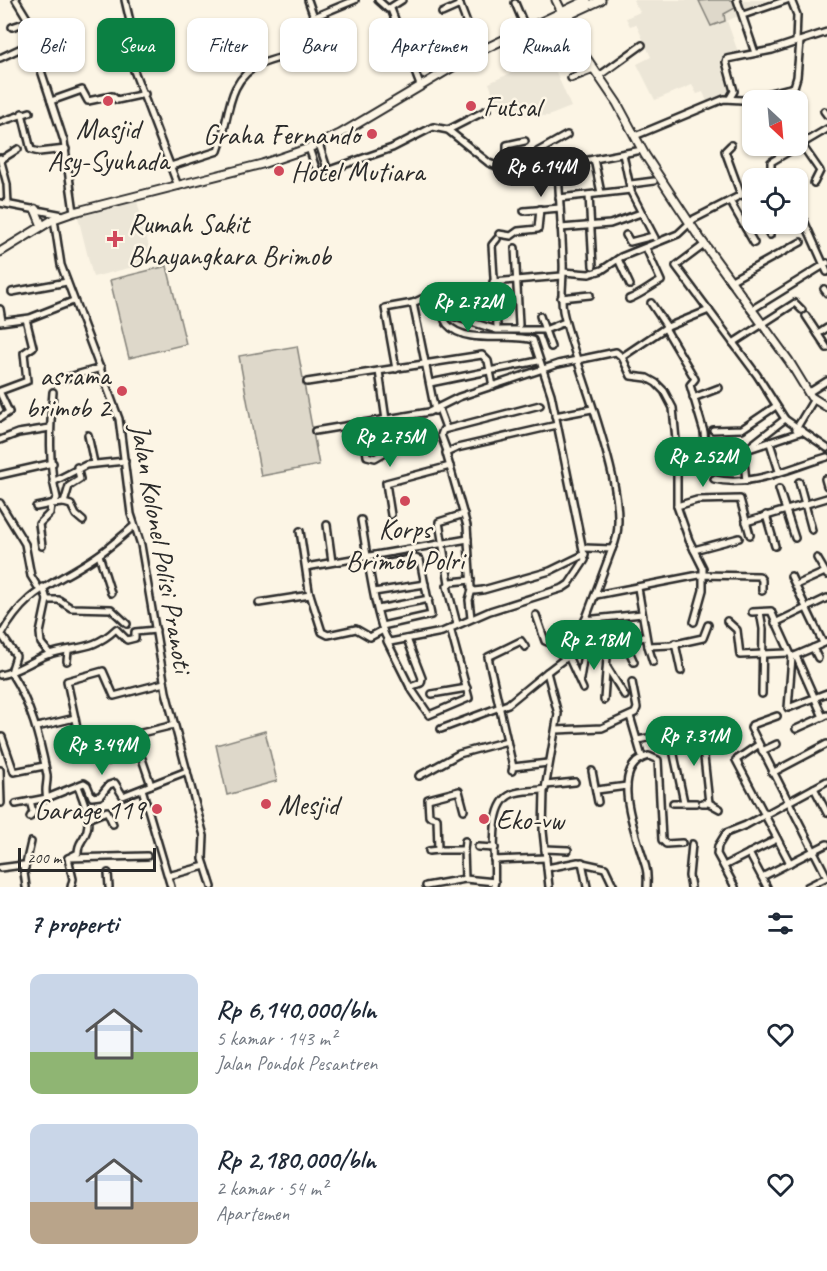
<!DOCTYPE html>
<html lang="id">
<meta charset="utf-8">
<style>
body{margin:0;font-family:Caveat,sans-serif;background:#f6f6f7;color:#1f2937;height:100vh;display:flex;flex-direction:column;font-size:22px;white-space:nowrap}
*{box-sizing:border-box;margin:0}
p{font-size:20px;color:#747a83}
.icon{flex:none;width:33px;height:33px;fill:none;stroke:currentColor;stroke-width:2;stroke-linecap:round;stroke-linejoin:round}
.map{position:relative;height:887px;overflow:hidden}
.side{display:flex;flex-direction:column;background:#fff;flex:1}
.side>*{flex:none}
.guide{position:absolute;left:18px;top:18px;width:792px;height:54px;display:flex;gap:12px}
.needle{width:39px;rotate:154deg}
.controls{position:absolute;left:742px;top:90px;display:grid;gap:12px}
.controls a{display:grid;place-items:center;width:66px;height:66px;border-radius:12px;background:#fff;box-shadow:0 2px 4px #0004;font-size:30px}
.scale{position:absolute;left:18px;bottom:15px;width:138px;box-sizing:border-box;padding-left:6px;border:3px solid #2b2b2b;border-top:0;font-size:16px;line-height:21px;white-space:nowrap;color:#2b2b2b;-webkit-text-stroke:4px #fcf5e5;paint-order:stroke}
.price{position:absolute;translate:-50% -51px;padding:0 14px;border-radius:21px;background:#0b8043;color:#fff;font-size:20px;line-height:39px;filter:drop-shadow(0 2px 3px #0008)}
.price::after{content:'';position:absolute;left:50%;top:36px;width:18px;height:14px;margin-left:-9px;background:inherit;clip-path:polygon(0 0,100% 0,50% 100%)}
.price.on{background:#222;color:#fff}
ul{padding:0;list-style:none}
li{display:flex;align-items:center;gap:18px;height:150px;padding:0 30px}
li span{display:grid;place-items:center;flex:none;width:168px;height:120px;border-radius:12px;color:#555}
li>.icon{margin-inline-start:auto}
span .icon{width:72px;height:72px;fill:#fffc;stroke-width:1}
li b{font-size:26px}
h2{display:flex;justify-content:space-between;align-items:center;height:72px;padding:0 30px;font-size:26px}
.chip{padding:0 21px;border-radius:12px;background:#fff;box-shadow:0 2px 4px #0004;font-size:21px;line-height:54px}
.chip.on{background:#0b8043;color:#fff}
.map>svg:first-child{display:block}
.built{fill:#ece6d7}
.green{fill:#ded8ca;stroke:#84827a;stroke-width:1.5}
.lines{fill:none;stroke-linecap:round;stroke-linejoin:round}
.minor-casing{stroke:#2b2b2b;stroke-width:10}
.major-casing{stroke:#2b2b2b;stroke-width:11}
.minor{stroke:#fcf5e5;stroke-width:5}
.major{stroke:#fcf5e5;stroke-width:7}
.poi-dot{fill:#d1495b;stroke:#fcf5e5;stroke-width:2}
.labels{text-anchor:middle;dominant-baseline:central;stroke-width:5;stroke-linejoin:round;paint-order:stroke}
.poi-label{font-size:28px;fill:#2b2b2b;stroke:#fcf5e5;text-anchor:start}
.street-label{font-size:28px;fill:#2b2b2b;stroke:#fcf5e5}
</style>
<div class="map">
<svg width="827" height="887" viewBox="0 0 827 887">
<rect width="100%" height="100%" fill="#fcf5e5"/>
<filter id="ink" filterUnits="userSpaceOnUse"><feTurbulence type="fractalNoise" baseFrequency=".0167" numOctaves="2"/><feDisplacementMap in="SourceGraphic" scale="12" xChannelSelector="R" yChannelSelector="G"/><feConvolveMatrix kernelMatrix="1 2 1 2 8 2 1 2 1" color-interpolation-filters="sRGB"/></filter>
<g filter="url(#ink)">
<g class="built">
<polygon points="633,0 765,0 765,4 727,21 738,52 725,57 733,90 708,104 703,92 697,94 692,85 655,100 637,64 651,57 636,24 630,26 626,18 640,12"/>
<polygon points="548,24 563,61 554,67 571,107 548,116 500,114 489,83 515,71 504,41"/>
<polygon points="137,201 153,262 93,277 78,217"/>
</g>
<g class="green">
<polygon points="710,0 735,0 737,7 724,14 725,21 711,26 699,1"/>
<polygon points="167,266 186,344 129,358 110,280"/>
<polygon points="297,346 319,465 261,476 239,356"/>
<polygon points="265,731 277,781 227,795 216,745"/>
</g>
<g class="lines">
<defs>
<g id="minor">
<polyline points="125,0 132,30 133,68 178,186"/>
<polyline points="308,0 314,17"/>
<polyline points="378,0 388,9 402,0"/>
<polyline points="458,0 478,52"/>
<polyline points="737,0 755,53"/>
<polyline points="791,0 797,15 796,42"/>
<polyline points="515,3 526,29"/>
<polyline points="391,9 420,85"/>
<polyline points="442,13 460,5"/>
<polyline points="743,15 787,0"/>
<polyline points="12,27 30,21"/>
<polyline points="38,35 55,30 61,46"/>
<polyline points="32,43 64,141 74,212"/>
<polyline points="0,58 32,43 38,36 16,0"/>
<polyline points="38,61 61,55"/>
<polyline points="599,76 642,45"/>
<polyline points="571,78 594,69"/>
<polyline points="787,89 791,100"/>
<polyline points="730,98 734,91 726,62 727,59 772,50 827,32"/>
<polyline points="51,101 82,90 88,101 112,96 117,100 145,94"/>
<polyline points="824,111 827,115"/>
<polyline points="22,113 31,150 39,152 66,149"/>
<polyline points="0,122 30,112"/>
<polyline points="798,129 805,143"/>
<polyline points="448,130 487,110"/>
<polyline points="635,136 724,99 742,100 794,87 797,77 800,41"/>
<polyline points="319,144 328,171"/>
<polyline points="731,145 725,151 741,195"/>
<polyline points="802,145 820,171 814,183"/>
<polyline points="309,148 318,174 392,148 433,127 448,130 489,163 507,170 536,170 642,150"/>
<polyline points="623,154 631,192 655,238"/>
<polyline points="0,158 7,184 8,204"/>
<polyline points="2,159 18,149"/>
<polyline points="594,159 601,193"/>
<path d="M171 166 218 151C230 120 225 79 261 64 277 57 295 56 310 47L318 28 314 17 355 0"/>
<path d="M558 166C559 198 562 230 563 262 564 278 560 294 563 311 573 363 638 505 612 549L584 548"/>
<polyline points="507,170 507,145 525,141"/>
<polyline points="536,170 537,152 567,135"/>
<polyline points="771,178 771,162 827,129"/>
<polyline points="631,184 654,181"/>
<polyline points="748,192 753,202"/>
<polyline points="589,195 593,266"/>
<polyline points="559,198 631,190"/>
<polyline points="730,201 754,243"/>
<polyline points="0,203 63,215"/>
<polyline points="524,211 560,208"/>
<polyline points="801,214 827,272"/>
<polyline points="54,219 61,265 119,419 131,514 141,545 166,692 204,836 203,859 212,887"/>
<polyline points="764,224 770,235"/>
<polyline points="561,228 610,224 641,213"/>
<polyline points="499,234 511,236 518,231 538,229 540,209"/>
<polyline points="626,235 630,242 653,236"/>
<polyline points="497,239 492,245 497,326"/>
<polyline points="704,245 676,266 757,375 785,419 827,448"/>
<polyline points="515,248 519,325"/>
<polyline points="618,259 630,285"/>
<polyline points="563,272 589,274 602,270 621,257 678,234 694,219 753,189"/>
<polyline points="730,281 801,242"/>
<polyline points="493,282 562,276"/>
<polyline points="824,289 827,293"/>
<polyline points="12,292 67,282"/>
<polyline points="561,298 590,295"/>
<path d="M629 299C642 294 649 287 661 281L646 248"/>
<polyline points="413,303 435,411"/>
<polyline points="651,303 667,327"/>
<polyline points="0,309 2,321"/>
<polyline points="751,310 827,263"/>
<polyline points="449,315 497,330 545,330 565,322"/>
<polyline points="540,316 551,347"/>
<polyline points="806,316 827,348"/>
<polyline points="0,322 30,318 73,301"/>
<polyline points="665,328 695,379 690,385 704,432 706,454 740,452 800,432"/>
<polyline points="818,334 827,328"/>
<polyline points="733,343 795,303 802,310"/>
<polyline points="622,357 665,328 709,310"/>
<polyline points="379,371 386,420"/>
<polyline points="58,380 101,368"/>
<polyline points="307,382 482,355 488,361 493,386"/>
<polyline points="430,383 538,361"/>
<polyline points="0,391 27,381 24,353 33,347 26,319"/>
<path d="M53 392C50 426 48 465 57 498L54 502"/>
<polyline points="808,393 827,381"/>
<polyline points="693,398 719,388"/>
<polyline points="439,409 446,428"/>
<polyline points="555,416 592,409"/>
<polyline points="0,418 9,412 0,393"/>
<polyline points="362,423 367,456 375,458 389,450 390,433 394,418"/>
<polyline points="557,425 457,448 446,453 467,526 471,588 474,591 483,590 550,571 585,554"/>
<polyline points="796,429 814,399"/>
<polyline points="713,430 742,429 776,406"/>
<polyline points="315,431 429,412 459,397 558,364 616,352 622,357 631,376 647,378 656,383 664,391 673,408 677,451 677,506 689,540 703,568 703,590 694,622"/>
<polyline points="88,435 94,463"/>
<polyline points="0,440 18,433 50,428"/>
<polyline points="770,443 779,471"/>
<polyline points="748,448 785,419"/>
<polyline points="447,451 441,435 443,430 540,405"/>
<polyline points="743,451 746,481"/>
<polyline points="0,475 53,463"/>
<path d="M714 479C751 488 792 467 827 457"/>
<polyline points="825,479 827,486"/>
<polyline points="53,482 86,465 125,461"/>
<polyline points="799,482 812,530"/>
<polyline points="779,489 795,538"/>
<polyline points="0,503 25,544 31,576 39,589"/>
<polyline points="64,503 71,505 76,515 83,521"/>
<polyline points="677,506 697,500 740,499 750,535"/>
<polyline points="36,507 51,504"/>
<polyline points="391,515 386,483 450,466"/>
<polyline points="766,515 775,546"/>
<path d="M361 520C365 540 377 634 390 642L442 632 490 611 563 588 569 584 585 560 551 394 533 340C510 332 466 346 447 324 442 317 440 306 437 298L430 295 413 303 385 308 396 369"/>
<polyline points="746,522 827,498"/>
<polyline points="327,525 332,562"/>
<polyline points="300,531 309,591 322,632 328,635 356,629 370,637 383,630"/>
<polyline points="42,546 39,524 50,513 51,504 64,503 69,486 80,479 77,467"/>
<polyline points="694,550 739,538"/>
<polyline points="99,555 111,593"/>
<polyline points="817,558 827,575"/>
<polyline points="306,567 468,539"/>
<polyline points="369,567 415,558 420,560 431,615 382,626"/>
<polyline points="791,576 823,643"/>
<polyline points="449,583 439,522 464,514"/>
<polyline points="796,585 825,572"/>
<polyline points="43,587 47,600 40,633 41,643 50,654"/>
<polyline points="638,588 648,646 671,645 703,638 708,625"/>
<polyline points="374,592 425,584"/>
<polyline points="596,595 699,575 759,576 762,580 762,591"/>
<polyline points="47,600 59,600 71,608 111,609 127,624"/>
<polyline points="259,603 310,595"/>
<polyline points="378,609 429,599"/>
<polyline points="752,612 771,611 792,657 827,642"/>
<polyline points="760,612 763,629 762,694"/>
<polyline points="536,615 545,641 554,645 565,659"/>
<polyline points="471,618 469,600 472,590"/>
<polyline points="585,620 642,614"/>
<polyline points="727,621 737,630 740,655 788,653"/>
<polyline points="775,623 827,598"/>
<polyline points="457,624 447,586 451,582 471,580"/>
<polyline points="1,634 16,656 12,669"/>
<path d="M0 637C28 587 51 587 94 558 108 549 121 537 134 526"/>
<polyline points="407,639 422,678 421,683 410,687"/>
<polyline points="624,640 634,662"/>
<polyline points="387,641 410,687 429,715 469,698 450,628"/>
<polyline points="675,643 681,671"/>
<polyline points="590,646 646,637"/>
<polyline points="648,646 653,662"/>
<polyline points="813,648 818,658"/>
<polyline points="568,656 583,689"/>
<polyline points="796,656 823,717"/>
<polyline points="792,657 788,708 827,693"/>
<polyline points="67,661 68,651"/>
<polyline points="607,667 625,696"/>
<path d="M11 673C31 704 40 739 47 775 48 783 44 789 47 798L84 783 87 785 92 797 100 796 109 785 115 783 123 796 187 771"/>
<path d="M0 675C17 672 31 661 47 655 75 645 92 652 116 629L127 640 135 638V632L156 630"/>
<polyline points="580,679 583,660"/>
<polyline points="432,694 467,688"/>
<polyline points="604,700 608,643"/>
<polyline points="630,716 642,757"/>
<polyline points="777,716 752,725 751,728 827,877"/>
<polyline points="75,718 67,681 103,671 114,696 164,683"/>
<polyline points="37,727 75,718 80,745"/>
<polyline points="441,729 508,704 547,672"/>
<polyline points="701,729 709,803"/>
<polyline points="796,729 827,715"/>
<polyline points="556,730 602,728 635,713 637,708 632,682"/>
<polyline points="669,731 684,802"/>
<polyline points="137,734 174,725"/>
<polyline points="2,737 14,772 44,766"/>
<path d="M638 740C666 733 692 731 720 726"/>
<polyline points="758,745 736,760 790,863"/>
<polyline points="762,751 777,744"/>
<polyline points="108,761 138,747 151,785"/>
<polyline points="513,767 488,657 521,641 525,647"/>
<polyline points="0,770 1,803"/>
<polyline points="512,771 513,767 548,763"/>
<polyline points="592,771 598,802"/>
<polyline points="772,773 827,744"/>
<polyline points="419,776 459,754 507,741"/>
<polyline points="546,785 575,782"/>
<polyline points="814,788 827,813"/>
<polyline points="142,789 171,887"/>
<polyline points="544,790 543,831 549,887"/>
<polyline points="597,790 627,786"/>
<polyline points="673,803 696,803"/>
<polyline points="702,803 709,803 720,809"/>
<polyline points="16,804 47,798"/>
<polyline points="464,810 459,791 428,799 429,816 437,818 438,850 464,850 465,879 495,882"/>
<polyline points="30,817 33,812 30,801"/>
<polyline points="87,819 107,811 113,824"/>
<polyline points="478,847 495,848"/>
<polyline points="545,849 568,850"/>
<polyline points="464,850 465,841"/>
<polyline points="429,851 438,850"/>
<polyline points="749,853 767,887"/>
<polyline points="68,858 147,856"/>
<polyline points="494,860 546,858"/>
<polyline points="582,862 587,887"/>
<polyline points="724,866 777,839"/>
<polyline points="0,868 23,865 26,887"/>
<polyline points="25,868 31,842"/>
<polyline points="547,868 578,862 605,868 614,887"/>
<polyline points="108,873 109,887"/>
<polyline points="168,876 205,866"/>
<polyline points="762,877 827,844"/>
<polyline points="426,886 465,879"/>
<path d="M71 887 73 879 68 858 78 853C78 843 82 842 85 835 93 820 83 800 78 786"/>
<path d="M494 887C497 863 486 805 512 794 523 789 535 792 545 789L558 714 547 672 568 656 577 642 612 549"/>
<path d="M647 887C647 881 648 875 646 868 639 841 605 766 649 756L658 760 662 840 666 844 682 843"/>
<polyline points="691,887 689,876 692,844"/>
<polyline points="735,887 717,854 718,846 726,833 746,825 827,781"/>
<polyline points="807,887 827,877"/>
</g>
<g id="major">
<polyline points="556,0 579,47 617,103 645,155 697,234 789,361 811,397 827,407"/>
<polyline points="511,38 519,38 601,0"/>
<polyline points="35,209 42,226"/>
<polyline points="0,252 54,219 74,212 262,164 309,148 340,134 478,52 587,0"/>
</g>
</defs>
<use href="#minor" class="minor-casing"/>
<use href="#major" class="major-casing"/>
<use href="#minor" class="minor"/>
<use href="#major" class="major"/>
</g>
</g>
<g class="poi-dot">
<circle cx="108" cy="101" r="6"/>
<circle cx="471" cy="106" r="6"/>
<circle cx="372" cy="134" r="6"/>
<circle cx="279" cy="171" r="6"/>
<path d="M112 230h6v6h6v6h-6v6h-6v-6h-6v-6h6z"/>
<circle cx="122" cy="391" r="6"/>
<circle cx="405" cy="501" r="6"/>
<circle cx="266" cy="804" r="6"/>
<circle cx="157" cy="809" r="6"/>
<circle cx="484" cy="819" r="6"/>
</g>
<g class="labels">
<g class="poi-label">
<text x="483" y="106">Futsal</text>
<text x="108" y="128" text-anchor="middle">Masjid<tspan x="108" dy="32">Asy-Syuhada</tspan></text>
<text x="360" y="134" text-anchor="end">Graha Fernando</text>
<text x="291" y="171">Hotel Mutiara</text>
<text x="128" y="223">Rumah Sakit<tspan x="128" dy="32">Bhayangkara Brimob</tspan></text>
<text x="110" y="375" text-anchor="end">asrama<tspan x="110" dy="32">brimob 2</tspan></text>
<text x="405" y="528" text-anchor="middle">Korps<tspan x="405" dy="32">Brimob Polri</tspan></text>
<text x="278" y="804">Mesjid</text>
<text x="145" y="809" text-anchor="end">Garage 119</text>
<text x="496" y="819">Eko-vw</text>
</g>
<g class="street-label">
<text transform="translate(162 548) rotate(80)">Jalan Kolonel Polisi Pranoti</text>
</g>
</g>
</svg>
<div class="controls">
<a><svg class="needle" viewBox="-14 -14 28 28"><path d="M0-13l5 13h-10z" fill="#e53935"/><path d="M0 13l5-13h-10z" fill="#747a83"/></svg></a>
<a><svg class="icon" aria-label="locate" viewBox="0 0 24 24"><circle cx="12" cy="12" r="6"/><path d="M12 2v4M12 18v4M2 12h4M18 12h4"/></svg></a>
</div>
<div class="scale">200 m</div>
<b class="price on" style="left:541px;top:198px">Rp 6.14M</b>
<b class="price" style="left:468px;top:333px">Rp 2.72M</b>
<b class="price" style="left:390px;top:468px">Rp 2.75M</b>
<b class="price" style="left:703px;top:488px">Rp 2.52M</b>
<b class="price" style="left:594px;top:671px">Rp 2.18M</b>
<b class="price" style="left:694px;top:767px">Rp 7.31M</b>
<b class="price" style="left:102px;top:776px">Rp 3.49M</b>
<div class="guide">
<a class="chip">Beli</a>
<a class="chip on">Sewa</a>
<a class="chip">Filter</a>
<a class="chip">Baru</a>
<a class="chip">Apartemen</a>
<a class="chip">Rumah</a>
</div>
</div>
<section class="side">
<h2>7 properti<svg class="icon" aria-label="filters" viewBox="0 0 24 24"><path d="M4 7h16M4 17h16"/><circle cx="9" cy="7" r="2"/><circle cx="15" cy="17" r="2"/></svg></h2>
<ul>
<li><span style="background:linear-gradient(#c9d6e8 65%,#8fb573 0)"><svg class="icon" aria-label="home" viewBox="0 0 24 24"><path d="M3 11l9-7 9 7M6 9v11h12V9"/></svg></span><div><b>Rp 6,140,000/bln</b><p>5 kamar · 143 m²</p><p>Jalan Pondok Pesantren</p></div><svg class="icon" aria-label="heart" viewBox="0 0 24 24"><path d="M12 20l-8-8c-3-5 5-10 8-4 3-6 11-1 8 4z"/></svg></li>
<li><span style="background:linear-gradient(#c9d6e8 65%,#b9a48a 0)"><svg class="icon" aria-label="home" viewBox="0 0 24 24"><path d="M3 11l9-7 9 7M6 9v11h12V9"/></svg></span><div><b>Rp 2,180,000/bln</b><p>2 kamar · 54 m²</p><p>Apartemen</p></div><svg class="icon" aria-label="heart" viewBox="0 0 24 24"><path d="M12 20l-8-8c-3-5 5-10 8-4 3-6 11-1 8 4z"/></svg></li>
</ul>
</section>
